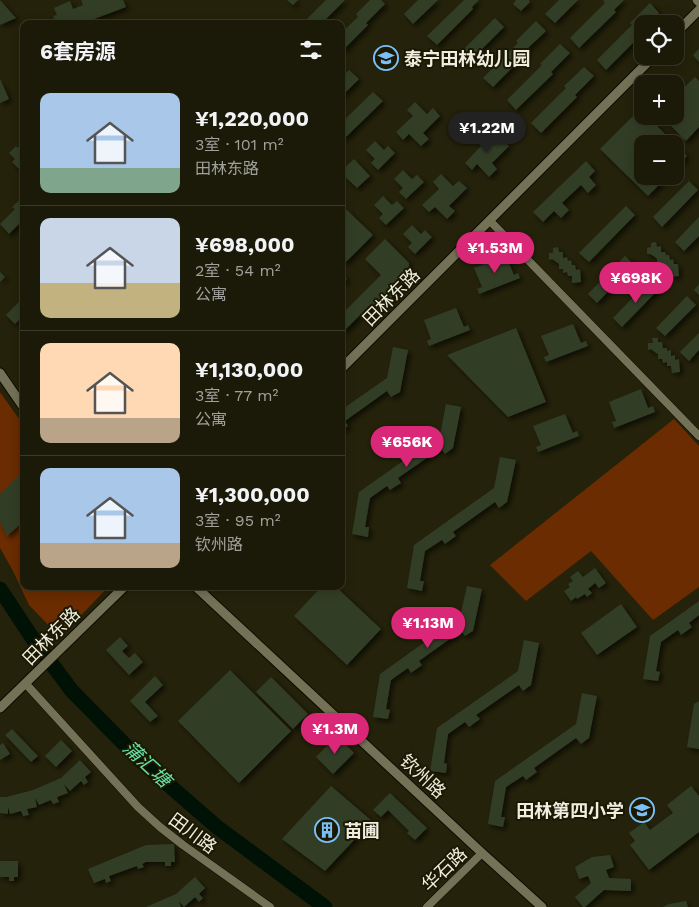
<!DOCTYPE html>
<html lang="zh">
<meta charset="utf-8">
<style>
body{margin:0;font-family:"Work Sans","Noto Sans SC",sans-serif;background:#242312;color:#f1f3f6;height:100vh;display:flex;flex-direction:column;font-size:19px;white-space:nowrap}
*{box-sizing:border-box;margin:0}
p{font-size:16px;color:#a0a19c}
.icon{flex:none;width:28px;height:28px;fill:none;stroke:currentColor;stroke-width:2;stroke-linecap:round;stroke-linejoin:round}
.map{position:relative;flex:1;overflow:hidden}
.panel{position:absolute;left:20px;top:20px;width:325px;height:570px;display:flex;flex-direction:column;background:#1b1a08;border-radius:10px;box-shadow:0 2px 12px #0003,0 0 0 1px #393829}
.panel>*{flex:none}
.fabs{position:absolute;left:634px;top:15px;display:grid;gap:10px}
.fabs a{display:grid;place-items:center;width:50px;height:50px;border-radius:10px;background:#1b1a08;box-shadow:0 2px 12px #0003,0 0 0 1px #393829;font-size:25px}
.price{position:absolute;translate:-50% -42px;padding:0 11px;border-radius:18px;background:#db2777;color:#fff;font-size:16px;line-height:32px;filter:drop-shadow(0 1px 2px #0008)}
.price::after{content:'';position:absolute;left:50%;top:30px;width:15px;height:11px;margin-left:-8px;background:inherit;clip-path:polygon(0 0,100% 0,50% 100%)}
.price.on{background:#222;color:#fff}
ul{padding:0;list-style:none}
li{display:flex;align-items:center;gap:15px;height:125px;padding:0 20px}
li+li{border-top:1px solid #393829}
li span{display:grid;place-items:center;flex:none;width:140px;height:100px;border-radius:10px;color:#555}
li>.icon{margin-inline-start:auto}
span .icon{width:60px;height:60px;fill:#fffc;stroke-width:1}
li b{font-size:21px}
h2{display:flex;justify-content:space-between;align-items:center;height:60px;padding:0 20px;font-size:21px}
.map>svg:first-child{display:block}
.green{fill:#6a2c00}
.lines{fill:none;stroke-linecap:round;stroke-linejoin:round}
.river{stroke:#001106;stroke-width:15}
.building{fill:#313d28;filter:url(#shadow)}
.minor-casing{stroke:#0e0b00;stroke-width:9}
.tertiary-casing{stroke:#0e0b00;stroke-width:11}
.minor{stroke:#737156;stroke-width:8}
.tertiary{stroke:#737156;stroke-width:9}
.labels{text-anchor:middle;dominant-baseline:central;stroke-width:4;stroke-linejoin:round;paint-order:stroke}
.poi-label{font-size:18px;font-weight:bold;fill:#eeeddf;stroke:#1b1902;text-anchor:start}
.street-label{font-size:18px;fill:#eeeddf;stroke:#1b1902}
.water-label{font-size:19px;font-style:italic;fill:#67e0a7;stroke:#1b1902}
</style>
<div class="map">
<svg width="699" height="907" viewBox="0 0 699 907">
<defs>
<filter id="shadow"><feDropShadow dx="3" dy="3" stdDeviation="2.5" flood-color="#0009"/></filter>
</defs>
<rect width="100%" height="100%" fill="#24220a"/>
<g class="green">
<polygon points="0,392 24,426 24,586 109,586 67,630 54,631 29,605 13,571 0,548"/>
<polygon points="674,419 699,446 699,587 653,620 591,551 526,601 490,565"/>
</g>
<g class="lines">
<polyline class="river" points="0,589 33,639 72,691 139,759 217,827 325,907"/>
</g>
<g class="building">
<polygon points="0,0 16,18 0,25"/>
<polygon points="81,0 123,0 126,7 81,24 56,24 53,16 57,15 54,8 70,1 73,9 83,5"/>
<polygon points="287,0 298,0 293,5"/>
<polygon points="326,0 345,0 321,24 312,24 307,19"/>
<polygon points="370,0 381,0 385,4 366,23 368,25 341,52 341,33 358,17 356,14"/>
<polygon points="418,0 438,0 413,24 404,14"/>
<polygon points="464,0 479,0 472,7 473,9 437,45 427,36"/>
<polygon points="516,0 529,0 530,2 521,11 513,4"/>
<polygon points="559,0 578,0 555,23 545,14"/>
<polygon points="604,0 624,0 614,10 616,12 579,48 570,38 605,3 603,1"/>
<polygon points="650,3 659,13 649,24 642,24 642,30 641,31 642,34 606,70 597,60 632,25 630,23"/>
<polygon points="495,18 504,27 466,65 457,56"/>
<polygon points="536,21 546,31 527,49 529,51 493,87 483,78 518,43 516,41"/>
<polygon points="560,44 570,53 551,72 553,74 516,110 507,100 542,65 540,64"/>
<polygon points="699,49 699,62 693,55"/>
<polygon points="584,67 594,76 575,95 577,97 541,133 531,123 566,88 564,86"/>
<polygon points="349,70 359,79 341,97 341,78"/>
<polygon points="695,77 699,81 699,127 686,141 661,116 675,116 675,96"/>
<polygon points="0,79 9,99 0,103"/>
<polygon points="373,92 383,101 346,137 345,136 341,139 341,123"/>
<polygon points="415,102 427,114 433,108 440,116 423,133 429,139 421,146 409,134 403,140 396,132 413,116 407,110"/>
<polygon points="640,109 642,112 642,116 647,116 675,144 642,144 642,176 668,176 648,196 600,149"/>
<polygon points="484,132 496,144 501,138 509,146 492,163 497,169 489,177 477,164 472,170 465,163 481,146 475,140"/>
<polygon points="24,141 24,167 20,170 12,162 15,159 9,153 16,146 17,148"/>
<polygon points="375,141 384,150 388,146 395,153 378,170 371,163 375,159 366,150"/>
<polygon points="675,144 687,156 675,169"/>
<polygon points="354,159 370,176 357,188 341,173 341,171"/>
<polygon points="586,161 595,171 589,177 596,185 588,193 581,185 562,203 569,210 561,218 554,211 543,222 533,212"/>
<polygon points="403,170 412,179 417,175 424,182 406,199 399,192 403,188 394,179"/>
<polygon points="441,174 453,186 459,181 467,188 449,206 455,211 447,219 435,207 429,212 422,205 439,189 433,182"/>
<polygon points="689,181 698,190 662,227 653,217"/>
<polygon points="24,196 24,219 9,234 0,224 15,209 12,207"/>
<polygon points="383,196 392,205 397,201 404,208 386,225 379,218 383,214 374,205"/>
<polygon points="626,206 635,215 589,262 579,253"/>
<polygon points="347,210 373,235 345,263 341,260 341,216"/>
<polygon points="699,217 699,236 684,251 675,242"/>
<polygon points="412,225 421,234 425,230 432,237 415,254 408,247 412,243 403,234"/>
<polygon points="385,239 409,263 409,280 376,313 369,306 341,334 341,315 381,275 365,259"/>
<polygon points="656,242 657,247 661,246 661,252 665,252 666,255 669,255 670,260 673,259 674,264 678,264 679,276 670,277 670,271 666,270 665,267 661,267 661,263 657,263 657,259 655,257 650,254 647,254 647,248 651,247 651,243"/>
<polygon points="558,247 559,252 563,252 563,258 567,257 568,261 571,260 572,265 575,265 576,270 580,269 581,282 572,283 572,276 568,276 567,272 563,273 563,269 559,269 559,264 552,259 549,260 549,253 553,253 553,248"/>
<polygon points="506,256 514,275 518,273 520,278 479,294 477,289 482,287 474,268"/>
<polygon points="625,256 634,265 597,303 588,294"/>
<polygon points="0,272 5,277 0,282"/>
<polygon points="341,273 347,279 341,285"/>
<polygon points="650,280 659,289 622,327 613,318"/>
<polygon points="699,284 699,295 694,290"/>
<polygon points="687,296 696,305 665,336 656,328"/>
<polygon points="24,297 24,315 15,324 6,315"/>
<polygon points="456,308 464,327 468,325 470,330 429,346 427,341 431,339 424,320"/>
<polygon points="573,324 581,343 586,341 588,346 546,362 544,357 549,355 541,336"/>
<polygon points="516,328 546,402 508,417 447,355"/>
<polygon points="699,333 699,350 689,361 680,352"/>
<polygon points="652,338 658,338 658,342 662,342 663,348 667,348 667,351 671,350 671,356 675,355 675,360 679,359 680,372 672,373 671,366 667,366 667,362 663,363 662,359 658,359 658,354 656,353 651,349 648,350 648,343 653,343"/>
<polygon points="393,347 408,350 400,392 391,397 387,391 345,421 348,426 341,431 341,410 387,378"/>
<polygon points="641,389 648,408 653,406 655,412 614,428 612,422 616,421 609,402"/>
<polygon points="446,404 461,407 453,448 445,454 441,448 398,478 401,483 390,490 387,486 370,498 365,527 369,527 368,537 352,534 359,492 440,435"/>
<polygon points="565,414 573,433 577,431 579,436 538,452 536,447 541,445 533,426"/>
<polygon points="500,457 516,460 507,502 499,508 495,502 453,532 456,536 445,544 442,540 425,551 420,581 424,581 422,591 407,588 414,545 494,488"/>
<polygon points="24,470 24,521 7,536 0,522 0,494"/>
<polygon points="595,568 606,583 599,588 595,583 588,589 592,593 587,597 585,594 577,599 576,597 571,601 564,591 570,587 568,584 573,581 570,577 578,571 583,577"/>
<polygon points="322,586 335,586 381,629 347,665 294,616"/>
<polygon points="467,586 482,589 473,631 465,636 461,631 419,661 422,665 411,673 408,668 391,680 386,709 390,710 388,719 373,717 380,674 460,617"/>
<polygon points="699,601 699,615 689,623 692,627 681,635 678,630 661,642 656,671 660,672 658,681 643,679 650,636"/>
<polygon points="621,604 637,627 597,655 581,633"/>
<polygon points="120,637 128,646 122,651 129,658 135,653 143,662 129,675 106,650"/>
<polygon points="524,640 539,643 531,685 523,691 519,685 476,715 480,719 469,727 465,722 448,734 444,763 447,764 446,773 430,771 437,728 518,671"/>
<polygon points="230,670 291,731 239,783 178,721"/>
<polygon points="155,676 163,685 145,702 158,716 150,722 130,701"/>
<polygon points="271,677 308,714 293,729 256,692"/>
<polygon points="582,693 597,696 589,738 581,744 576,738 534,768 537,772 526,780 523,776 506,787 501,817 505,817 503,827 488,824 495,781 576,724"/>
<polygon points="699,701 699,749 687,747 694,704"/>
<polygon points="12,729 38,756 31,762 5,735"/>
<polygon points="337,736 354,753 333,774 316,757"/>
<polygon points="61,740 72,751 56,767 45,756"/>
<polygon points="3,743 10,754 0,760 0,745"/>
<polygon points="80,760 91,772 85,777 88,782 84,785 81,781 70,791 64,784 68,793 57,797 59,802 53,804 51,800 39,805 35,798 37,807 27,809 29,815 23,816 21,811 10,814 8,807 8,814 0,813 0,797 6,797 33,790 61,778"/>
<polygon points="331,786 372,821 325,871 282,839"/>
<polygon points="691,786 699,796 699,832 649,870 630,845 635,841 629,833 644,822 650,830 673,813 667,805"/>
<polygon points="390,793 427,828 415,840 407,833 409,831 388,810 381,817 373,810"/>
<polygon points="174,844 175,862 171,862 171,866 165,866 165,862 146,862 142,864 144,867 138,869 137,866 109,876 111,881 106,883 105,879 94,883 88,869 146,845"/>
<polygon points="610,855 614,867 606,870 609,878 631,879 631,891 604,890 585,907 583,907 575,897 591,883 588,876 579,879 575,867 592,857"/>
<polygon points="0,861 18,861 18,877 14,877 14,881 9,881 9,877 0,877"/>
<polygon points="195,877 205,888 199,894 203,898 199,902 195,897 184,907 179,901 181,907 146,907 176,894"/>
<polygon points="686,901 688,907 663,907 669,904"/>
</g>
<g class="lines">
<defs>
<g id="minor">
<polyline points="490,221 699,436"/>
<polyline points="26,684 138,807 160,827 183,845 270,907"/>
<polyline points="427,907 482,853"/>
</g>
<g id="tertiary">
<polyline points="697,0 699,2"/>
<polyline points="675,34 699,10"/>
<polyline points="341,369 654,56"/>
<polyline points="0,373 24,408"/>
<polyline points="195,586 482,853 542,907"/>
<polyline points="0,708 125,586"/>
</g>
</defs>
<use href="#minor" class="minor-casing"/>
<use href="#tertiary" class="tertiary-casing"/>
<use href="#minor" class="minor"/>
<use href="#tertiary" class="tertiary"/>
</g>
<defs>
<symbol id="school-ring" viewBox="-11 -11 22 22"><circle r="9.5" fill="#1b1902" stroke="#7abff8" stroke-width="1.5"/><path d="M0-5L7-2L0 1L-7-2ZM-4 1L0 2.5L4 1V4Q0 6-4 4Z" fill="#7abff8"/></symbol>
<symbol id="building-ring" viewBox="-11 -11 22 22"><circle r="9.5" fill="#1b1902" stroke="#7abff8" stroke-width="1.5"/><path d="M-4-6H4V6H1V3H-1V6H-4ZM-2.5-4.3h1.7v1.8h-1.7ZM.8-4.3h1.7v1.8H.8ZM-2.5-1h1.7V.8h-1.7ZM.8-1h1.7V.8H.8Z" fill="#7abff8"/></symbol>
</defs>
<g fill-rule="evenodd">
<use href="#school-ring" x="372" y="44" width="28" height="28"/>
<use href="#school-ring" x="628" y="796" width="28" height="28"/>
<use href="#building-ring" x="313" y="816" width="28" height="28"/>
</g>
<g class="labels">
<g class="poi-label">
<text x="404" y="58">泰宁田林幼儿园</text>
<text x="624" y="810" text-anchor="end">田林第四小学</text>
<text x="344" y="830">苗圃</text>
</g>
<g class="street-label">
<text transform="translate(391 297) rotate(-45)">田林东路</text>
<text transform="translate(51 636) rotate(-45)">田林东路</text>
<text transform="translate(423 776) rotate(43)">钦州路</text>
<text transform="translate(193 833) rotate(37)">田川路</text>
<text transform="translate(444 869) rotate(-44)">华石路</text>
</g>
<g class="water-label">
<text transform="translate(147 764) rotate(43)">蒲汇塘</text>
</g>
</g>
</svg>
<div class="fabs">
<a><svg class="icon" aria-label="locate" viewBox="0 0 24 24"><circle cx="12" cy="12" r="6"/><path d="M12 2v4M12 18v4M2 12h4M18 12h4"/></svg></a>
<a>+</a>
<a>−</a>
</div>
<b class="price on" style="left:487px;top:154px">¥1.22M</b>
<b class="price" style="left:495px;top:274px">¥1.53M</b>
<b class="price" style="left:636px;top:304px">¥698K</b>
<b class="price" style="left:407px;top:468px">¥656K</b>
<b class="price" style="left:428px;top:649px">¥1.13M</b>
<b class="price" style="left:335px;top:755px">¥1.3M</b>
<section class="panel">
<h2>6套房源<svg class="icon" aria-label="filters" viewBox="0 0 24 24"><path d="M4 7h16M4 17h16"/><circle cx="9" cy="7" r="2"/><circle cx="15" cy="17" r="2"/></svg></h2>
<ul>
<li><span style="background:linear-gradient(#a9c7e8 75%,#7fa58c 0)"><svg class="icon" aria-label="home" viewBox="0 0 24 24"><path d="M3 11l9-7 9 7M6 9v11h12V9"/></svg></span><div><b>¥1,220,000</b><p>3室 · 101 m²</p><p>田林东路</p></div></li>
<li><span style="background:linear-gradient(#c9d6e8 65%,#c2b280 0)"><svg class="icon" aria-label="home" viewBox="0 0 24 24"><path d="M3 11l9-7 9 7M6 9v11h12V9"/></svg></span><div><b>¥698,000</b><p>2室 · 54 m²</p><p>公寓</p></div></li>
<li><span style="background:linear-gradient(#ffd9b3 75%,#b9a48a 0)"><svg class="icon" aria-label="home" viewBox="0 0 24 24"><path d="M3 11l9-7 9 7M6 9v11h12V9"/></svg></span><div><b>¥1,130,000</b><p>3室 · 77 m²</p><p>公寓</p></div></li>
<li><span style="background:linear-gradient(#a9c7e8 75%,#b9a48a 0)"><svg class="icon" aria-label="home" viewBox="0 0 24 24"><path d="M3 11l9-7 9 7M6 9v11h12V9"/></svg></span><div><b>¥1,300,000</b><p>3室 · 95 m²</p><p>钦州路</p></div></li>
</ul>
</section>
</div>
